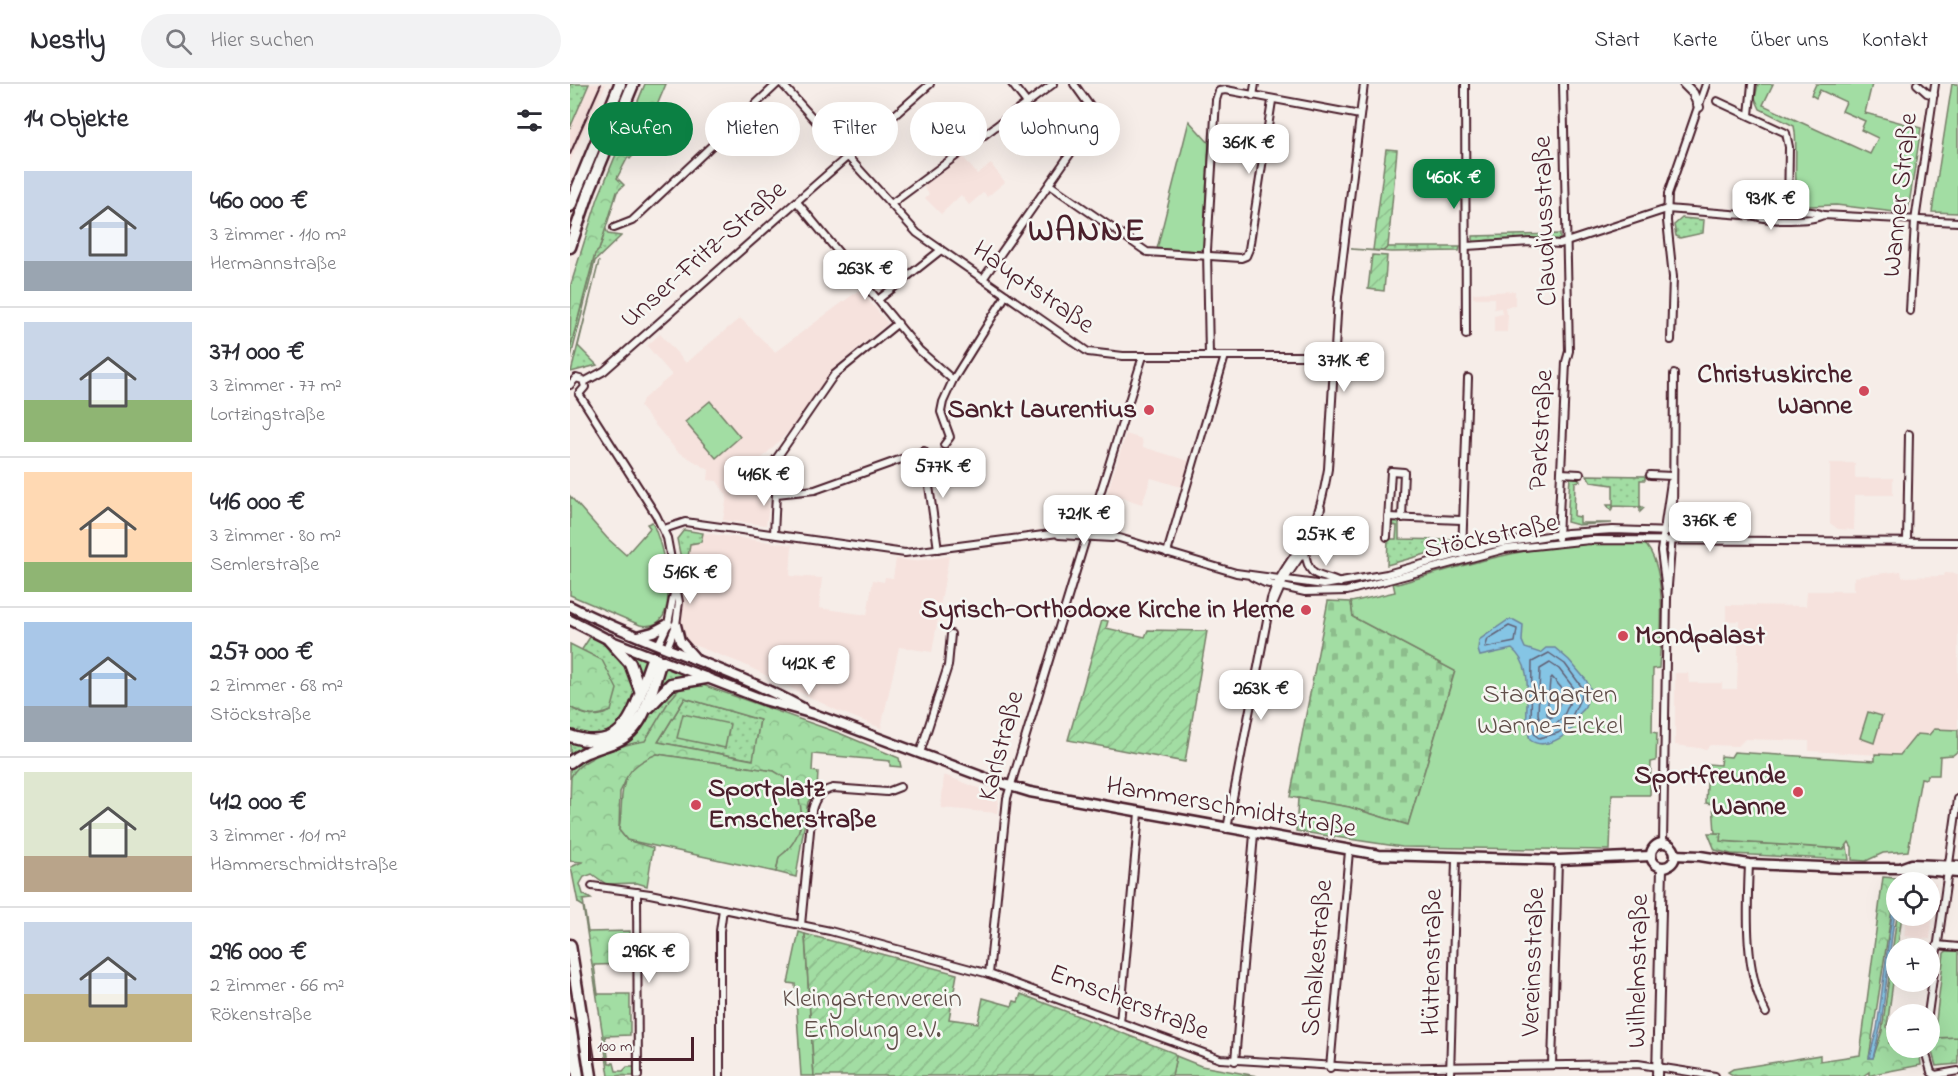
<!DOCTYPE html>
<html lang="de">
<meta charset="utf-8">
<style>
body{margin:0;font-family:"Indie Flower",sans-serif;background:#f2f2f3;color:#2b2b33;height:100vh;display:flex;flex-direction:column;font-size:22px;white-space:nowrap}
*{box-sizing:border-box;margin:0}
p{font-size:20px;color:#7c7c81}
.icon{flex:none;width:33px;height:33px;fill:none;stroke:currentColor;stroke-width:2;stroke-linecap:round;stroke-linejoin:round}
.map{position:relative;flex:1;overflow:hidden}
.drawer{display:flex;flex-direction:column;background:#fff;width:570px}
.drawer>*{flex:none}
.top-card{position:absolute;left:18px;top:18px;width:570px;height:54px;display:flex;gap:12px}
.buttons{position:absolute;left:1316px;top:788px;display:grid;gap:12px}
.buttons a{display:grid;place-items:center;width:54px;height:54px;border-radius:50%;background:#fff;box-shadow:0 6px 24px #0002;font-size:30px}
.scale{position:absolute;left:18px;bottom:15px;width:106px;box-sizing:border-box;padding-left:6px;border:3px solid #4a1f2b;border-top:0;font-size:16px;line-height:21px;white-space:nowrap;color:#4a1f2b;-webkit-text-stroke:4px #f6f6f2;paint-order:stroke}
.price{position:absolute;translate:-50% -51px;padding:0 14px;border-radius:12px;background:#fff;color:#222;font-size:20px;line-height:39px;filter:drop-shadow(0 2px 3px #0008)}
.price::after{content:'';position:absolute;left:50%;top:36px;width:18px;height:14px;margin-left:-9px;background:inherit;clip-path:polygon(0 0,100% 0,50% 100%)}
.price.current{background:#0b8043;color:#fff}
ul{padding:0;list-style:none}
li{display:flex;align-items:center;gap:18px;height:150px;padding:0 24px}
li+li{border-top:2px solid #e1e1e2}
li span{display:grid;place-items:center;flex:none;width:168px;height:120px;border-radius:0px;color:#555}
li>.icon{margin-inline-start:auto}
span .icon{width:72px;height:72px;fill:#fffc;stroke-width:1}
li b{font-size:26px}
h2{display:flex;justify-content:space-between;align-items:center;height:72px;padding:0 24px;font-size:26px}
.tag{padding:0 21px;border-radius:27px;background:#fff;box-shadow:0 6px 24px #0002;font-size:21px;line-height:54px}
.tag.current{background:#0b8043;color:#fff}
header{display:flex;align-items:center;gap:36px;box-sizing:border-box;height:84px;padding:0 30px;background:#fff;border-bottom:2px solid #e1e1e2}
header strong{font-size:28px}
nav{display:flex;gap:33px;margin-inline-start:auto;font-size:21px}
.search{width:420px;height:54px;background:#f2f2f3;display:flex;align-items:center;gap:15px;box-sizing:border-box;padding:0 21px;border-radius:33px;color:#7c7c81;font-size:22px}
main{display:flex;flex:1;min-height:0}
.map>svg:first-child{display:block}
.built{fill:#f6e2dd}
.grass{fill:url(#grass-dots);stroke:#767e67;stroke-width:1.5}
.forest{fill:url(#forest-crowns);stroke:#767e67;stroke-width:1.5;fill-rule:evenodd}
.cemetery{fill:url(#cemetery-stones);stroke:#767e67;stroke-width:1.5}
.park{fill:#a2dda3;stroke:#767e67;stroke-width:1.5}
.garden{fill:url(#garden-furrows);stroke:#767e67;stroke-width:1.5}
.water{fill:#85c5e5;stroke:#6d839b;stroke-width:1.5}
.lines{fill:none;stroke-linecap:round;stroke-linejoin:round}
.shore{stroke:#626175;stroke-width:1.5}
.minor-casing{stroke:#4a1f2b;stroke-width:10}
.tertiary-casing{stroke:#4a1f2b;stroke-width:12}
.secondary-casing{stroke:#4a1f2b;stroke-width:13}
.motorway-casing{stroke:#4a1f2b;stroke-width:15}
.minor{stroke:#f6f6f2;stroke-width:6}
.tertiary{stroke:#f6f6f2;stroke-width:8}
.secondary{stroke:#f6f6f2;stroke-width:8}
.motorway{stroke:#f6f6f2;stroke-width:10}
.rail{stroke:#4a1f2b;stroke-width:2}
.poi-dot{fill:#d1495b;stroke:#f6f6f2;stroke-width:2}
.labels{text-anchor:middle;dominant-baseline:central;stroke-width:5;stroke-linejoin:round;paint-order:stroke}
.street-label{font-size:27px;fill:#4a1f2b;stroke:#f6f6f2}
.poi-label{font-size:27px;font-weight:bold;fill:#4a1f2b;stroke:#f6f6f2;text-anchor:end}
.park-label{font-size:27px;fill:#604e49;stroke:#f6f6f2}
.district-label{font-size:33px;font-weight:bold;letter-spacing:1.5px;fill:#4a1f2b;stroke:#f6f6f2}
</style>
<header>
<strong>Nestly</strong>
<div class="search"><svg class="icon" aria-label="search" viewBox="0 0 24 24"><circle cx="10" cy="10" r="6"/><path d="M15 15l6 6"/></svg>Hier suchen</div>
<nav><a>Start</a><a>Karte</a><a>Über uns</a><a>Kontakt</a></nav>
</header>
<main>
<section class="drawer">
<h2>14 Objekte<svg class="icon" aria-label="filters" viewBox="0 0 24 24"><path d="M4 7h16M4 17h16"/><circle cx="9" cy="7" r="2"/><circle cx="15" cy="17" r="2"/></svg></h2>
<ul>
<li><span style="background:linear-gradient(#c9d6e8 75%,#9aa5b1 0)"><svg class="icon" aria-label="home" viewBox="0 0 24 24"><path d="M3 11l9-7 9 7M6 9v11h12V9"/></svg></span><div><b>460 000 €</b><p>3 Zimmer · 110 m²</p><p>Hermannstraße</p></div></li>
<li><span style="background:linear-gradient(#c9d6e8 65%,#8fb573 0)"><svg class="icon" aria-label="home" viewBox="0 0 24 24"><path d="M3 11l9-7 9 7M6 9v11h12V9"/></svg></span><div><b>371 000 €</b><p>3 Zimmer · 77 m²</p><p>Lortzingstraße</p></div></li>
<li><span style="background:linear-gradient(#ffd9b3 75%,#8fb573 0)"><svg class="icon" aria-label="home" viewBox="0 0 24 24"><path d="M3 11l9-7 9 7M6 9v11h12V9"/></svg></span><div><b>416 000 €</b><p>3 Zimmer · 80 m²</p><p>Semlerstraße</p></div></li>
<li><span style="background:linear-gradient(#a9c7e8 70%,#9aa5b1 0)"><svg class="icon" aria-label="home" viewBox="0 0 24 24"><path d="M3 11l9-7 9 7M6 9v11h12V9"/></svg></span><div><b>257 000 €</b><p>2 Zimmer · 68 m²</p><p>Stöckstraße</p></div></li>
<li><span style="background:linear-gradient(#dfe7d0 70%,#b9a48a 0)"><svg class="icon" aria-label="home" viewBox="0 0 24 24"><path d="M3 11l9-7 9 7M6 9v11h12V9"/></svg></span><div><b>412 000 €</b><p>3 Zimmer · 101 m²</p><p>Hammerschmidtstraße</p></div></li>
<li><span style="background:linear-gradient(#c9d6e8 60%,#c2b280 0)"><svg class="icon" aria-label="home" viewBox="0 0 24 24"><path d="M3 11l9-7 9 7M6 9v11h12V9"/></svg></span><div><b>296 000 €</b><p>2 Zimmer · 66 m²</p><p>Rökenstraße</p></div></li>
</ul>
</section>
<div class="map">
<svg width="1388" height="992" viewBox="0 0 1388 992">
<defs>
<pattern id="grass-dots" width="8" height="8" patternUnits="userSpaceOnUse" patternTransform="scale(1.5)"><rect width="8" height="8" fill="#a2dda3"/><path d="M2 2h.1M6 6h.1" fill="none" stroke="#8dbd8c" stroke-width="1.8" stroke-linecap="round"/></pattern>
<pattern id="forest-crowns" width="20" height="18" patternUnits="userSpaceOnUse" patternTransform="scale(1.5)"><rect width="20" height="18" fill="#a2dda3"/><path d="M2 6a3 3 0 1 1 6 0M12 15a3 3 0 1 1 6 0" fill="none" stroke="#8dbd8c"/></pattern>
<pattern id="cemetery-stones" width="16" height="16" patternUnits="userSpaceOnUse" patternTransform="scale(1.5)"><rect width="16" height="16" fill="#a2dda3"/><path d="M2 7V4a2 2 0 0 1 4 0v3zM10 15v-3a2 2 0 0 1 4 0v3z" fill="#8dbd8c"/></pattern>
<pattern id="garden-furrows" width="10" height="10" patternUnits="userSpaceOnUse" patternTransform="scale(1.5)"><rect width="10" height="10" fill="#a2dda3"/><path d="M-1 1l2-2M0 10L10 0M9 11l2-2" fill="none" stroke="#8dbd8c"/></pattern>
</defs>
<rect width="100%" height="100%" fill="#f6ede8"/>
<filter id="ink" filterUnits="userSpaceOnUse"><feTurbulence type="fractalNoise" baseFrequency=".0167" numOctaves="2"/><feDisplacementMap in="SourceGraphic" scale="12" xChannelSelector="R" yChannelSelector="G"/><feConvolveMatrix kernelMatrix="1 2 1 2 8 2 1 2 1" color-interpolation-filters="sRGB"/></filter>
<g filter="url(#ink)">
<g class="built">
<polygon points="19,0 36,0 0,78 0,44"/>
<polygon points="393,73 407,90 421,80 435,98 417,113 414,108 399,121 391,111 371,130 355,114 359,110 353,102"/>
<polygon points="292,204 297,209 295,212 318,239 264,284 222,344 192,374 185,388 194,392 197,398 199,422 196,441 153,436 157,412 147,397 138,396 139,386 107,367 70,323 73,315 102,291 77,262 90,250 116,279 170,234 205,268"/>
<polygon points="945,207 945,222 935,223 936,230 938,230 937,248 924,248 924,232 932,230 931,224 924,225 924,214 903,214 903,209"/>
<polygon points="556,350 572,355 573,363 619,377 611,403 581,394 572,420 537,409"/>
<polygon points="1260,379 1285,379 1285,394 1323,394 1323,411 1285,411 1284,446 1268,445 1260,439"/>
<polygon points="133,449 222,461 220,492 252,494 249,524 297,531 303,496 314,498 315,493 323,494 326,475 343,477 379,472 362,568 329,563 311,644 266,626 171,579 118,559 111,543 114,505 112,480 117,480 120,459 131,458"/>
<polygon points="1331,487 1332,493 1373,492 1375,489 1388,490 1388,646 1364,645 1360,651 1347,650 1328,672 1239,667 1239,657 1175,655 1168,662 1140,661 1136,665 1105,661 1105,589 1118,589 1119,599 1152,599 1152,605 1167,605 1169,537 1156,537 1156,521 1236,522 1237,507 1284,507 1284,493"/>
<polygon points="374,691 429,712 427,729 371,724"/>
<polygon points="1327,796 1361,797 1366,800 1360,855 1334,852 1337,832 1335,831 1359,831 1359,798 1329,798"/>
</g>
<g class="grass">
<polygon points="0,0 19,0 0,44"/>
<polygon points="1112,134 1134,136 1133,149 1110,154 1106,152 1104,141"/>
<path d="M37 138 35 143 38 150 51 152 25 177 0 277V265L25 170C35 161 32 148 37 138Z"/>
<polygon points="990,150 990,157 918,156 903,159 903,152"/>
<polygon points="818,163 890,163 889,167 821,168 781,165 813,167"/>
<polygon points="29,177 8,262 27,281 1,288"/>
<polygon points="1017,391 1075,392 1075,396 1070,396 1070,422 1074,424 1070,428 1070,423 1043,422 1041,427 1037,421 1043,421 1043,401 1021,398"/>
<polygon points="1000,393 1008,394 1010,397 1005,398 1004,432 1010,433 1010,439 1042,439 1008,441 997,438"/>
<polygon points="821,437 829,437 829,455 883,456 877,464 817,481 818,455 826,455 827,442 821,441"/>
<polygon points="114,446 133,449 131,458 120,460 117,480 112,480 107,455"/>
<path d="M20 553 120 592 75 658C52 660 11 673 0 695V623C15 632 25 635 41 627L32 576 11 567Z"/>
<polygon points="115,614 190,636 184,676 88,658"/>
<polygon points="1138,749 1151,749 1151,757 1273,765 1277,762 1279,776 1161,770 1145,766"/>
</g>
<g class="forest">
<polygon points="75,0 96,0 68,66 60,75 58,73 47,94 54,101 47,108 29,166 25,170 0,265 1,200 28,114"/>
<path d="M0 560 32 576 47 605 41 627C25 634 15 632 0 623Z"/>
<path d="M127 599 269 649 329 674 331 683 320 682V677L243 670 242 687 248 688 247 706 238 718 226 793 206 788 209 773 230 744 231 728 225 706 204 687 87 670 57 693 54 700 50 708 49 746 57 756 83 764 77 802 67 799 36 800 22 790 14 793 10 800 13 810 21 815 13 816 18 848 60 847V880L24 881 28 910H60V951L35 952 39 979H44L46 987H53L57 983H65V992H39L13 822 8 819 1 783 12 778 0 777C0 760 0 705 1 693 10 673 55 660 75 657L99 617 112 602ZM115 614 190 636 183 676 88 658Z"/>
<polygon points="1313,793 1325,794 1325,806 1299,974 1303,974 1312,947 1327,831 1332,831 1317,943 1320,950 1319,959 1326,960 1326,963 1349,963 1351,981 1309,989 1299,992 1299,988 1293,992 1164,992 1158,988 1163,985 1250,971 1250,977 1290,971"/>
<polygon points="1388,953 1388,980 1366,982 1362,968 1364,954"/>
</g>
<polygon class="cemetery" points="758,517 781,518 783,533 885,587 838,741 779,723 720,713"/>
<g class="park">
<path d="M1188 0H1203L1193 21 1300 70 1308 54 1291 46 1295 37 1272 27 1276 18 1250 6 1246 14 1241 11 1246 0H1302L1295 29 1351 44 1338 127 1333 129 1266 121 1240 122 1231 118C1221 102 1229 63 1224 42L1190 25 1185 14Z"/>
<polygon points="1382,0 1388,0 1388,129 1362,128"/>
<polygon points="619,37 639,59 633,163 630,167 587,165"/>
<polygon points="140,317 170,353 146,374 115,338"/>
<path d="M0 412 37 454 56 471 80 444 77 440 82 438C93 460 117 550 70 541L0 511Z"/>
<path d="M1016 458 1074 459C1098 482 1091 551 1089 584L1083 585 1082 648 1087 649 1086 677 1081 678 1080 711H1042L1040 766 832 763 726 747 728 714 779 723 838 741 885 587 783 533 781 518 825 508 823 499 828 500C890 482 951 464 1016 458Z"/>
<polygon points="1298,628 1312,632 1304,659 1290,654"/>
<polygon points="113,630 160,640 155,664 107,654"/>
<polygon points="1364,645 1388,646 1388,667 1383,671 1370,672 1369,691 1357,691 1356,695 1351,694 1338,767 1313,769 1296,777 1282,776 1282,763 1279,758 1274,765 1150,757 1151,749 1145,749 1143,720 1136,719 1138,680 1150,681 1151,672 1161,673 1164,668 1305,677 1305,670 1330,671 1347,650 1359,651"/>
<path d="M87 670 204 687C239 705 240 751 209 773L206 788 57 756 49 746C55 711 43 687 87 670Z"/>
<polygon points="229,848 235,850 235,853 244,992 231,992 225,900 218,899"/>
<polygon points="1377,867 1388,867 1388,953 1364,954 1374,869"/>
<polygon points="606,972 631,982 687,992 602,992"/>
</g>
<g class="garden">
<polygon points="816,65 827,66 818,163 813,167 803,166"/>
<polygon points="802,171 817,172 814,207 798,205"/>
<polygon points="532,536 538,537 536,544 575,553 578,546 637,547 615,678 498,656"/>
<polygon points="235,850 387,890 379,935 408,939 413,914 442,922 444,917 448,918 451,910 604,969 606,972 602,992 244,992"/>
</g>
<g class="water">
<path d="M938 536H944L953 541 952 557 955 564 970 569 976 564H985L999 576 1016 596 1021 606 1014 625 1009 630 1007 640C996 652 975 667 960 656 950 625 969 587 942 565L910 572 908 566 909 556Z"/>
<polygon points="1325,807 1326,819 1311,941 1303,974 1299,974 1307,945"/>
</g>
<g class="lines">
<g class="shore">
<polygon points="939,542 947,545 945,558 915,564 918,555"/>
<polygon points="979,569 995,580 1014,606 997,643 988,649 969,654 965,651 961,641 962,578"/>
<path d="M980 579 989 585 1006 607C993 626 998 640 972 645L968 630 970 585Z"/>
<polygon points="982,593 994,607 985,631 980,634 977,630 980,596"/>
</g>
<defs>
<g id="minor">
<polyline points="212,0 347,149 518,268 553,272 764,272"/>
<polyline points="442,0 457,19"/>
<polyline points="895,0 896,251"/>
<polyline points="1347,0 1357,9 1364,11"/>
<polyline points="683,12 685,0"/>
<polyline points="1147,17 1216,49 1219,63 1218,128"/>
<polyline points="1179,31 1182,0"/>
<polyline points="480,101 577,168 671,174 676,172 679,165 702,17"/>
<polyline points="227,118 349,266 383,296"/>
<polyline points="321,120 483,0"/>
<path d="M1186 132C1200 128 1241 124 1253 131"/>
<polyline points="44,144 62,137 207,0"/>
<path d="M896 162 961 158 990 160 1097 125 1186 132C1199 137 1241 138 1253 131L1388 138"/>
<polyline points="413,195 521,40 524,28 504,0"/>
<polyline points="309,215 371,166"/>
<polyline points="1340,227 1345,137 1365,0"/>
<polyline points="1101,256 1103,193 1097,137 1098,110 1136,0"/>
<polyline points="639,272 637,166 646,16 649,7 656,6 790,31"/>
<polyline points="14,298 34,287 360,0"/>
<polyline points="0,301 6,294 13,296 15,303 9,310"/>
<polyline points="9,310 86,431 97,454 109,518 106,541 97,564"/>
<polyline points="374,361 380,353 371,328 373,318 383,296 436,211"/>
<polyline points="204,378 264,291 328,239"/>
<polyline points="991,389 1010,390"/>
<polyline points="1080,391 1102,392"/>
<polyline points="206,410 245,406 354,367 368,465"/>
<polyline points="818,433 891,436"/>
<polyline points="94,445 115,438 335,469 519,445 666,489 754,501 817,490 921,461 997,449 1043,446 1164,450 1173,455"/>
<polyline points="519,445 573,272"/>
<polyline points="204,450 206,410 204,396"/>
<polyline points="489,451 542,454"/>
<polyline points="817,453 821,387 834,388 832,434"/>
<polyline points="988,454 996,278 999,267 993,0"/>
<polyline points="1337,457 1339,350"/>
<path d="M735 468C739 497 750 489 770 499"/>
<polyline points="597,469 655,272"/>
<polyline points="892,470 898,294"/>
<polyline points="682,493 695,499 735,508 777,507 935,465 1020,456 1388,458"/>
<polyline points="1097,514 1091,467 1101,398"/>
<polyline points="703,521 714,496 745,451 751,424"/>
<polyline points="88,561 98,540 104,509"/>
<polyline points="350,669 378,582 381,550"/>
<path d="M657 745 701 515C710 487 725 473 739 449 750 428 754 408 758 385L768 213 794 0"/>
<polyline points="1093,759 1097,514 1103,439 1104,290"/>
<path d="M1179 780C1177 827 1174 887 1196 929"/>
<polyline points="22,802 80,810 260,847 419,890 650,975 799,984 1068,980 1145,992"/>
<polyline points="67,808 68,992"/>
<path d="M231 841 242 726C245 714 250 707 263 704L317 708 330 703"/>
<polyline points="1367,861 1388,863"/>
<polyline points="419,890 437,714 517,451"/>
<polyline points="1358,930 1388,715"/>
<polyline points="550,939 569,729"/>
<polyline points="1354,963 1361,988 1365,991 1388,987"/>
<polyline points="665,977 684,750"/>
<polyline points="982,981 988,776"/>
<polyline points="760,984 779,767"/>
<polyline points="150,992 150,847 153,825"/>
<polyline points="880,992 886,775"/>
</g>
<g id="tertiary">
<polyline points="1114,0 1123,9 1129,23"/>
<polyline points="1087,992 1092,783"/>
</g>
<g id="secondary">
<path d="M0 522C76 561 158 583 233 624"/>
<polyline points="0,536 39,556 194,616 247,631 424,697 460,708 809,771 988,776 1081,772"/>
<polyline points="106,541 110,557 125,574"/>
<polyline points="68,552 83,548 98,540"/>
<circle cx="1093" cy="771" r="12"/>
<polyline points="1105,771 1130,772 1179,780 1276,784 1330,784 1341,780 1388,782"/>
<polyline points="1331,784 1388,789"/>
</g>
<g id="motorway">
<polyline points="0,122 50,0"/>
<polyline points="0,163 19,107 63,0"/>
<polyline points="39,556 60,579 70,606"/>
<polyline points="79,623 101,600 136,594"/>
<path d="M0 652C63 674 66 614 83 573"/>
<path d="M0 678C14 666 30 664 47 657 77 644 81 604 91 577"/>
<polyline points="0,861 21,992"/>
<polyline points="0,941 8,992"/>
</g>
</defs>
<use href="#minor" class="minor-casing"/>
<use href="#tertiary" class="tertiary-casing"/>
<use href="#secondary" class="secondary-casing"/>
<use href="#motorway" class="motorway-casing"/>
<use href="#minor" class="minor"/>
<use href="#tertiary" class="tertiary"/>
<use href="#secondary" class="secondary"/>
<use href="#motorway" class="motorway"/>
<polyline class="rail" points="0,70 31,0"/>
</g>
</g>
<g class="poi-dot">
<circle cx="1294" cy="307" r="6"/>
<circle cx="579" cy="326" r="6"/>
<circle cx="736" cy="526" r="6"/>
<circle cx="1053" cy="552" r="6"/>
<circle cx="1228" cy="708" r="6"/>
<circle cx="126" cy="721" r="6"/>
</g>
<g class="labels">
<g class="street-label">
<text transform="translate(1331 111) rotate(-84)">Wanner Straße</text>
<text transform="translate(976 137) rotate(-92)">Claudiusstraße</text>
<text transform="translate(134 171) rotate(-41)">Unser-Fritz-Straße</text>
<text transform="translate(463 204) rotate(35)">Hauptstraße</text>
<text transform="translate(972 346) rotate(-87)">Parkstraße</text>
<text transform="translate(921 453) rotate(-12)">Stöckstraße</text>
<text transform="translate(432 662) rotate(-75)">Karlstraße</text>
<text transform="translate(661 724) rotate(10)">Hammerschmidtstraße</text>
<text transform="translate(748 874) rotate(-85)">Schalkestraße</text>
<text transform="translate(863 878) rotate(-89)">Hüttenstraße</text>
<text transform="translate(964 878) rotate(-88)">Vereinsstraße</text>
<text transform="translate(1069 887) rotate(-89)">Wilhelmstraße</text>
<text transform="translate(559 919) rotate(21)">Emscherstraße</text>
</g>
<g class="poi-label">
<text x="1282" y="291">Christuskirche<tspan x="1282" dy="31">Wanne</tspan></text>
<text x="567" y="326">Sankt Laurentius</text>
<text x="724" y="526">Syrisch-Orthodoxe Kirche in Herne</text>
<text x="1065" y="552" text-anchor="start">Mondpalast</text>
<text x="1216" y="692">Sportfreunde<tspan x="1216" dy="31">Wanne</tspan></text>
<text x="138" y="705" text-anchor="start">Sportplatz<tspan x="138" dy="31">Emscherstraße</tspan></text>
</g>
<g class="park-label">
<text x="980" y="611">Stadtgarten<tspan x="980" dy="31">Wanne-Eickel</tspan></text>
<text x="302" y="915">Kleingartenverein<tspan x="302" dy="31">Erholung e.V.</tspan></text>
</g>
<g class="district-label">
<text x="517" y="148">WANNE</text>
</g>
</g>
</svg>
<div class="buttons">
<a><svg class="icon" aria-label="locate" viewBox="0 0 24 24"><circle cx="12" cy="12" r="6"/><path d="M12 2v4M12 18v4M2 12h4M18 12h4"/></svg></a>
<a>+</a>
<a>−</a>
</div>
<div class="scale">100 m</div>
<b class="price" style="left:679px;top:91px">361K €</b>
<b class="price current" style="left:884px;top:126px">460K €</b>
<b class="price" style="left:1201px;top:147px">931K €</b>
<b class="price" style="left:295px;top:217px">263K €</b>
<b class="price" style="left:774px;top:309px">371K €</b>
<b class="price" style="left:373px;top:415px">577K €</b>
<b class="price" style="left:194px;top:423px">416K €</b>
<b class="price" style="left:514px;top:462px">721K €</b>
<b class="price" style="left:1140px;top:469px">376K €</b>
<b class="price" style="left:756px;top:483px">257K €</b>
<b class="price" style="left:120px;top:521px">516K €</b>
<b class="price" style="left:239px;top:612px">412K €</b>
<b class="price" style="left:691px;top:637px">263K €</b>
<b class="price" style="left:79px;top:900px">296K €</b>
<div class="top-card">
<a class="tag current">Kaufen</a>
<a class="tag">Mieten</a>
<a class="tag">Filter</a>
<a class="tag">Neu</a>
<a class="tag">Wohnung</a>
</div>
</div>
</main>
